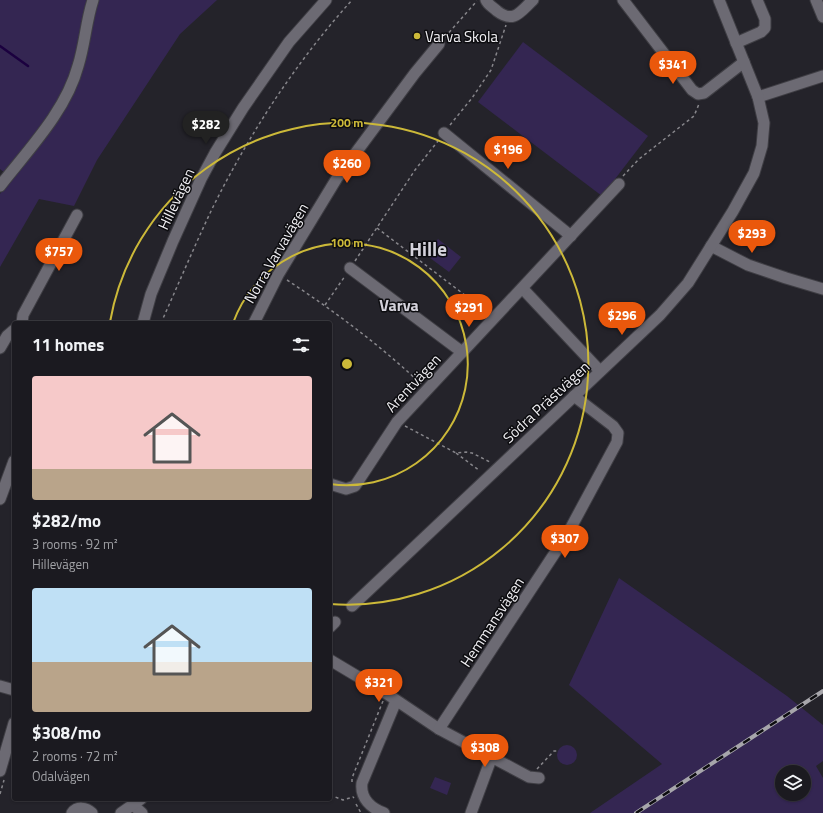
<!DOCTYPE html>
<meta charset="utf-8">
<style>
body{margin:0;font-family:"Titillium Web",sans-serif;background:#242329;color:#f1f3f6;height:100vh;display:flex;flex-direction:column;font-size:15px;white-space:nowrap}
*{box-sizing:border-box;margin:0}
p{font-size:13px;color:#a0a1a5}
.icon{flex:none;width:22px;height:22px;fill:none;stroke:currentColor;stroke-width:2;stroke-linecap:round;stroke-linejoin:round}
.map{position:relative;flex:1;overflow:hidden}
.side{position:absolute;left:12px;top:321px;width:320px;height:480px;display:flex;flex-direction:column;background:#1b1a20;border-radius:4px;box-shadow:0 1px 3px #0004,0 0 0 1px #39383e}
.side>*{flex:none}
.fabs{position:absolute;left:775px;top:765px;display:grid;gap:8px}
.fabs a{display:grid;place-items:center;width:36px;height:36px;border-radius:50%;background:#1b1a20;box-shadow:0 1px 3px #0004,0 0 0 1px #39383e;font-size:20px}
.price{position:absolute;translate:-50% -34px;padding:0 9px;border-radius:14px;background:#ea580c;color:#fff;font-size:13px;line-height:26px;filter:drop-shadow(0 1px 2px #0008)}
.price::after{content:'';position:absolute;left:50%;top:24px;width:12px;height:9px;margin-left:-6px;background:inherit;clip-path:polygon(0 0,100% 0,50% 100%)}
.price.active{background:#222;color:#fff}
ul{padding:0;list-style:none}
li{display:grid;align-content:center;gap:8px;height:212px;padding:0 20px}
li span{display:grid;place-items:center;height:124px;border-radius:4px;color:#555}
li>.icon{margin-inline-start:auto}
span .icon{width:72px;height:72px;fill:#fffc;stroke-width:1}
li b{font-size:17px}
h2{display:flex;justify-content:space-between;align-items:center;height:48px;padding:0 20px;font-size:17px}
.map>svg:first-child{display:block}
.green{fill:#342652;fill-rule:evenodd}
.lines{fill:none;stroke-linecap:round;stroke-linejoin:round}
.stream{stroke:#1b003f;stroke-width:2.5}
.minor-casing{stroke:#3f3e44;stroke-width:13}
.path{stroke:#87868b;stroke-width:1.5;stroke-dasharray:3 3;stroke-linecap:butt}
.minor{stroke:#6c6a73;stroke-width:11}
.rail-casing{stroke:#a7a6ab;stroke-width:4}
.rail{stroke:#0d0d10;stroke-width:2.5;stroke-dasharray:8;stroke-linecap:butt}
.ring{fill:none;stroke:#ccb939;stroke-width:2}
.poi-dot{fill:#ccb939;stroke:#0d0d10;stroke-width:1.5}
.labels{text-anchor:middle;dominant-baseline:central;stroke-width:3;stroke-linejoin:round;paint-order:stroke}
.poi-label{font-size:15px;fill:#f0eff3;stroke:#0d0d10;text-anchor:start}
.street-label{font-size:15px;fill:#f0eff3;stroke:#0d0d10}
.neighbourhood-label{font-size:16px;font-weight:bold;fill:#d4d2db;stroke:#0d0d10}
.district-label{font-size:19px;font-weight:bold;fill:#d4d2db;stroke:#0d0d10}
.centre{fill:#ccb939;stroke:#0d0d10;stroke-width:2}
.ring-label{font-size:12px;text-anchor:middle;font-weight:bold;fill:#ccb939;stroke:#0d0d10;stroke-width:3;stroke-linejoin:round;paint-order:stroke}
</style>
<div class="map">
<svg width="823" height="813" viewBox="0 0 823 813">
<rect width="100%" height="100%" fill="#24232a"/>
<g class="green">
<polygon points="0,0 217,0 180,34 97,160 74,206 39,199 0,267 0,194 11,178 0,169"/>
<polygon points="523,42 648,136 602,196 478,102"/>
<polygon points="438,239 461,257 449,272 426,255"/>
<path d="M619 578 787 696 823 725V761L816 766 823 778V813H590L662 764 569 685ZM782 772H804V794H782Z"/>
<circle cx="567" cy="755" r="10"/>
<polygon points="435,777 451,783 447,795 430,788"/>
</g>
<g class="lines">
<polyline class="stream" points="0,46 28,66"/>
<defs>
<g id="minor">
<path d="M486 0C488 5 493 7 497 11 514 24 520 12 533 0"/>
<polyline points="623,0 692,90 698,94 704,93 744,62"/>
<polyline points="816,0 823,17"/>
<polyline points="736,43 761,32 765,28 765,19 757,0"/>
<polyline points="758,97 823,76"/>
<polyline points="444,133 571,236"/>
<path d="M0 186C28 150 66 111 78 66 85 44 86 21 93 0"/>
<polyline points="711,246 748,265 786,278 823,289"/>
<polyline points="350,268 462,352"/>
<polyline points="523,289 600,371"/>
<polyline points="22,323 23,315 77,215"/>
<polyline points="143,323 151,294 173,241 201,179 215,153 243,108 289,42 326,0"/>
<polyline points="254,323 278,275 337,178 415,73 439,44"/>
<polyline points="0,348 7,336 14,330"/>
<polyline points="330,484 346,489 355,486 397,422 619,184"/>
<polyline points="0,499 14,461"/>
<polyline points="352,606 660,315 688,283 733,211 754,173 762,146 764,123 758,97 719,0"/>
<polyline points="330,627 335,622"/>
<polyline points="330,660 387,694 439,729 529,777 539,778"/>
<polyline points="0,686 14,690"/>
<polyline points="439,729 568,533 617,442 618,433 613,426 574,396"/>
<polyline points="0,771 14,723"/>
<polyline points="133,805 142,813"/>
<path d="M72 813C77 806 86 807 92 813"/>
<polyline points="121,813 141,799"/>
<path d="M384 813C371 808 360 798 362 783L396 701"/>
<polyline points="471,813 491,759"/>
</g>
</defs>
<use href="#minor" class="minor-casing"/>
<g class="path">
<polyline points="445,37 477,1"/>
<polyline points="450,125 472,98 491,70 506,25"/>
<polyline points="623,176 639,159 694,116 699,104"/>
<polyline points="377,228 487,312"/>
<polyline points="355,261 415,170 438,141"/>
<path d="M287 280C334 311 380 345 421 384"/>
<polyline points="325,305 345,276"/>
<path d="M161 323C178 285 194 247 212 209 249 134 296 62 352 0"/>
<polyline points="405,426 456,453 466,452 472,453 490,462"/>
<polyline points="456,453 480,471"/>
<polyline points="537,769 554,751 558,751"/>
<polyline points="352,782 352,778 383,701"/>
<polyline points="0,794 4,780"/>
<polyline points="330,795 343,800 353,797 354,798"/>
<polyline points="356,804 361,813"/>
</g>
<use href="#minor" class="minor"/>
<defs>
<polyline id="rail" points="636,813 823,691"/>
</defs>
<use href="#rail" class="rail-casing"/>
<use href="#rail" class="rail"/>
</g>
<g class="ring">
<path d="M233 323A121 121 0 1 1 330 484"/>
<path d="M110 322A241 241 0 1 1 330 604"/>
</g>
<circle class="poi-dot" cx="417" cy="36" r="4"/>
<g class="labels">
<g class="poi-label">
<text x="425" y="36">Varva Skola</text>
</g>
<g class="street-label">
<text transform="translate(176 199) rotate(-65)">Hillevägen</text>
<text transform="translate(276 253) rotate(-60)">Norra Varvavägen</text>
<text transform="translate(413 383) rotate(-47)">Arentvägen</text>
<text transform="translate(546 402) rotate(-43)">Södra Prästvägen</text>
<text transform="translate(492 622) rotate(-57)">Hemmansvägen</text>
</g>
<g class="neighbourhood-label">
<text x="399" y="305">Varva</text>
</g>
<g class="district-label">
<text x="428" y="248">Hille</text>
</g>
</g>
<circle cx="347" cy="364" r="6" class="centre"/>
<g class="ring-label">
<text x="347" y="127">200 m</text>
<text x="347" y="247">100 m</text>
</g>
</svg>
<div class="fabs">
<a><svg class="icon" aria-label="layers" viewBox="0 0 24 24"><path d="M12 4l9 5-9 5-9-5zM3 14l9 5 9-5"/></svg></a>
</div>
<b class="price" style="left:673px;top:85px">$341</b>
<b class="price active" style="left:206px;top:145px">$282</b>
<b class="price" style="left:508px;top:170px">$196</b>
<b class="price" style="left:347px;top:184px">$260</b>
<b class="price" style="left:752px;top:254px">$293</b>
<b class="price" style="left:59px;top:272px">$757</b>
<b class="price" style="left:469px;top:328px">$291</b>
<b class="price" style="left:622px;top:336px">$296</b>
<b class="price" style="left:565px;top:559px">$307</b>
<b class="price" style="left:379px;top:703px">$321</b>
<b class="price" style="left:485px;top:768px">$308</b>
<section class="side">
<h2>11 homes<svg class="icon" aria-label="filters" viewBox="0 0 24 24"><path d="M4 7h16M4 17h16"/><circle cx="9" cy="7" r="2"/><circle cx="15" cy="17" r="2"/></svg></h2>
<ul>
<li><span style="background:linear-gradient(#f6c9c9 75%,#b9a48a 0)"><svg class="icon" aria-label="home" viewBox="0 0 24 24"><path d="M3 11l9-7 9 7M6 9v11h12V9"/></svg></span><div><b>$282/mo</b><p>3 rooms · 92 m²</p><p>Hillevägen</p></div></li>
<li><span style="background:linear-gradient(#bfe0f5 60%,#b9a48a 0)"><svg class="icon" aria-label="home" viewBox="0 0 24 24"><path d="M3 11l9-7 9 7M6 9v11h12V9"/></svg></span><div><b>$308/mo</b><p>2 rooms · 72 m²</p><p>Odalvägen</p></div></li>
</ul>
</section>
</div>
